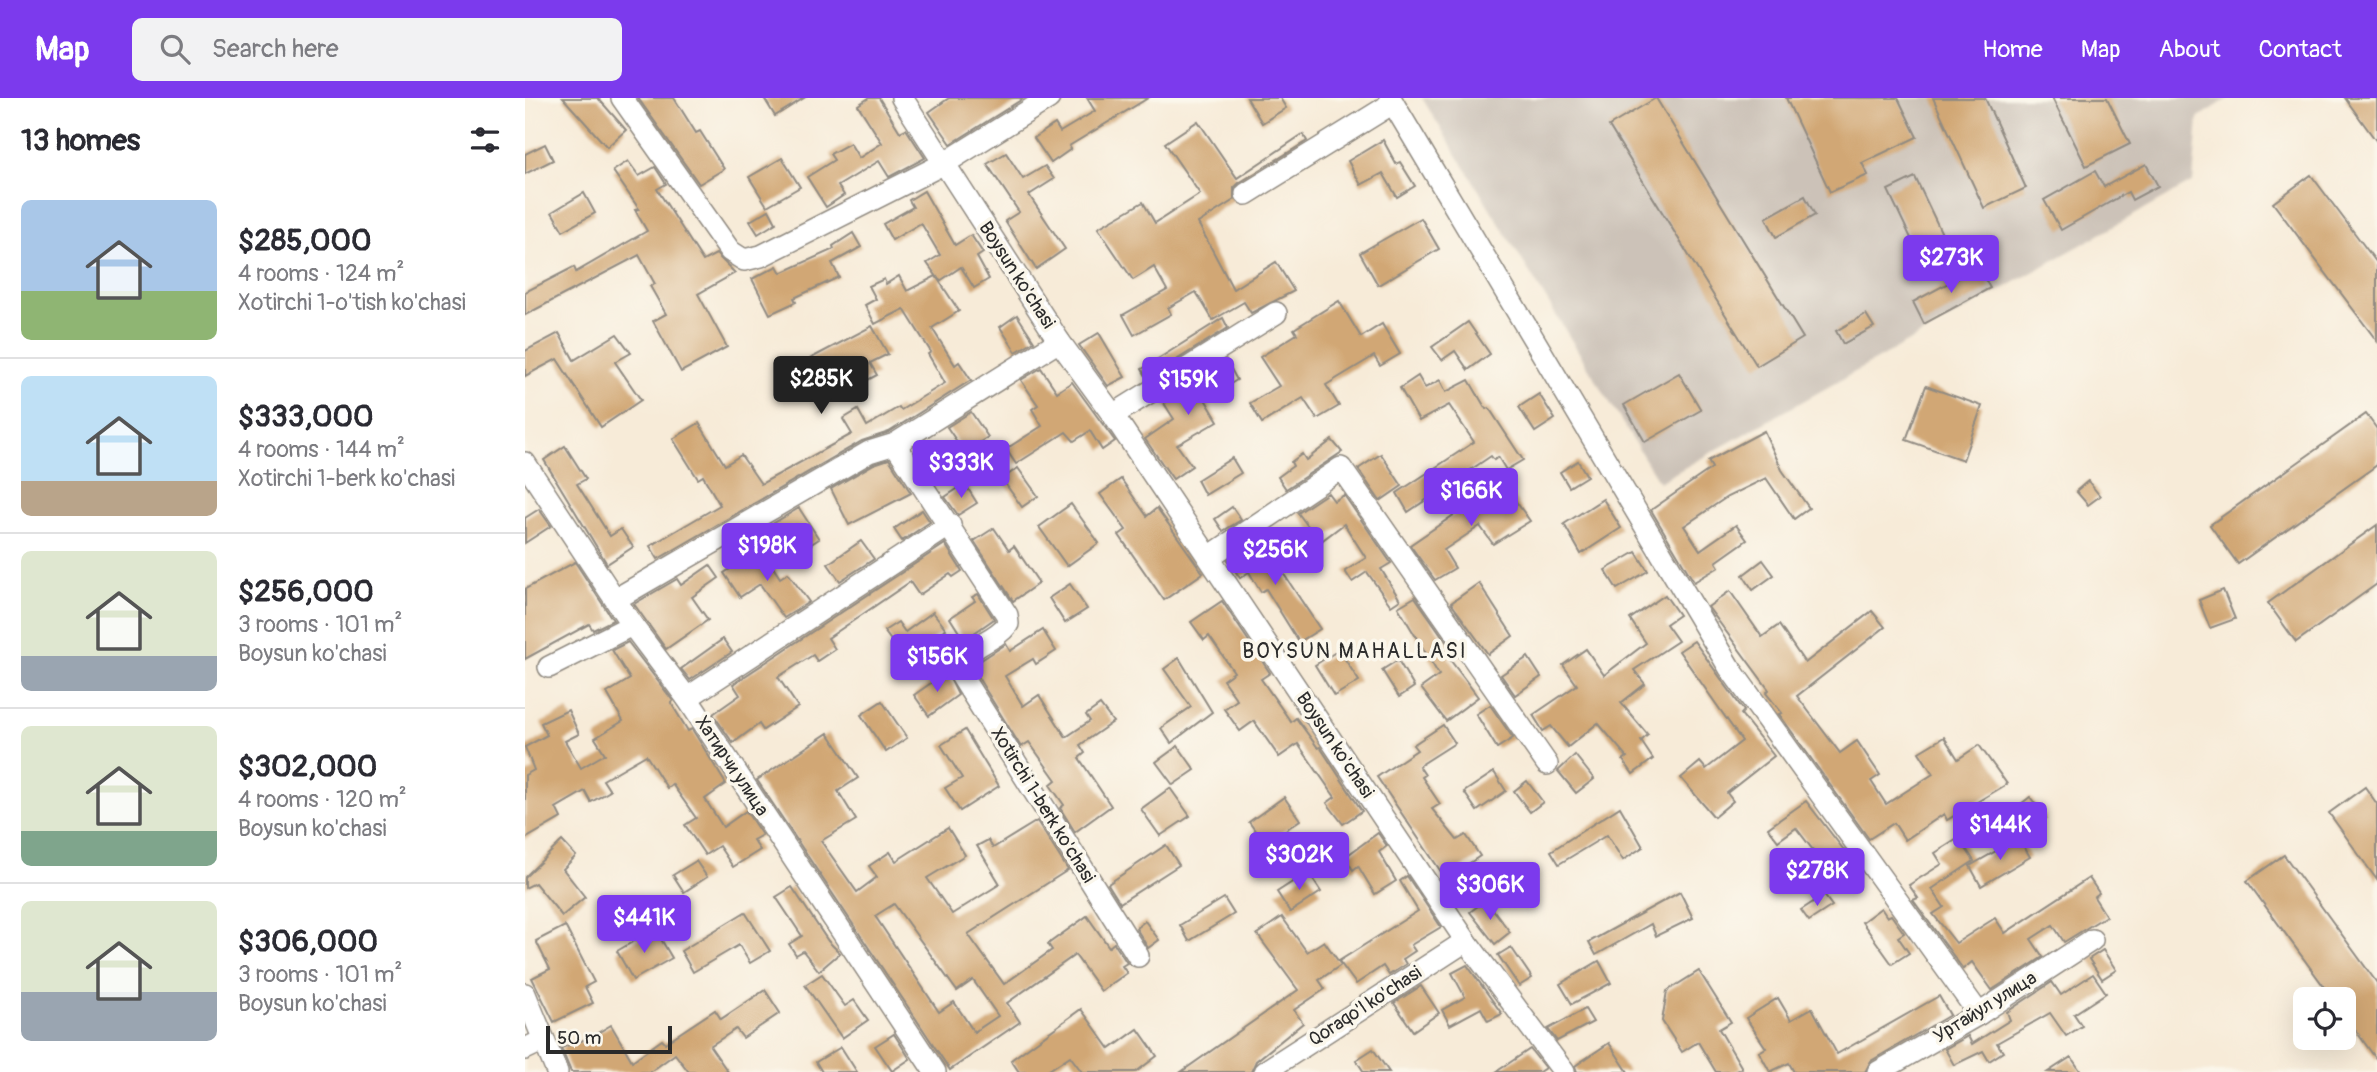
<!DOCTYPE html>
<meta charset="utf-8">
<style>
body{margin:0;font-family:Pangolin,sans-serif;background:#f2f2f3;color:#2b2b33;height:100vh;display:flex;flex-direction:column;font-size:26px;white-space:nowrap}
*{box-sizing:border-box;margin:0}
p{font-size:23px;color:#7c7c81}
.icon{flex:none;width:38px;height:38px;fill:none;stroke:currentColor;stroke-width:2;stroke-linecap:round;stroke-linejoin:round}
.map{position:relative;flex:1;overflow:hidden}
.sheet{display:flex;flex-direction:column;background:#fff;width:525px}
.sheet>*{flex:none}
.controls{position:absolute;left:1768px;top:889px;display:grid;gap:14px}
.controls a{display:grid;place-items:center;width:63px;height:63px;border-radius:10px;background:#fff;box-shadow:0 7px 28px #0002;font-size:35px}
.scale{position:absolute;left:21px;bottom:18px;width:126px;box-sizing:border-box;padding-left:7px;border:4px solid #2b2b2b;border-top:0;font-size:19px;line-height:24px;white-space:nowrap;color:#2b2b2b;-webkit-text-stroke:5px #fbf7ec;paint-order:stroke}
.price{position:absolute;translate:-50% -60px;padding:0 16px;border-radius:7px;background:#7c3aed;color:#fff;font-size:23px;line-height:46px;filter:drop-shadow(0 2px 4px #0008)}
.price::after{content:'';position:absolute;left:50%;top:42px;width:21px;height:16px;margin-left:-10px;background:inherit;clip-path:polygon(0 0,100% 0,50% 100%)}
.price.selected{background:#222;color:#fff}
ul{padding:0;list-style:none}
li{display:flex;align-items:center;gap:21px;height:175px;padding:0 21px}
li+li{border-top:2px solid #e1e1e2}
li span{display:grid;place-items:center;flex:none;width:196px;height:140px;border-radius:10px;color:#555}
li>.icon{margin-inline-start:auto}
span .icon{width:84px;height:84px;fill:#fffc;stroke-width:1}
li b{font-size:30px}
h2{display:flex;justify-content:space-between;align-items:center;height:84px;padding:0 21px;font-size:30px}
header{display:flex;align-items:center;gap:42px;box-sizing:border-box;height:98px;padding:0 35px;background:#7c3aed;color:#fff}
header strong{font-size:33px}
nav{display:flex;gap:38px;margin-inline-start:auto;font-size:24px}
.search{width:490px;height:63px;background:#f2f2f3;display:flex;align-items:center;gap:18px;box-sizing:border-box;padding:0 24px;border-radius:10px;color:#7c7c81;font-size:26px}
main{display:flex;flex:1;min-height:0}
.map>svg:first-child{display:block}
.industrial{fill:#ccc2b8}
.building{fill:#d1a774;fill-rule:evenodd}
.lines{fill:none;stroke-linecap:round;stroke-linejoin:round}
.minor-casing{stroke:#918b82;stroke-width:24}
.minor{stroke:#fff;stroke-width:21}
.labels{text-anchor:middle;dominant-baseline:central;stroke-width:7;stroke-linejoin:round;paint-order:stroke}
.street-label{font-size:19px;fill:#2b2b2b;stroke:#fbf7ec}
.neighbourhood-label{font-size:21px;letter-spacing:2px;fill:#2b2b2b;stroke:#fbf7ec}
</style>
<header>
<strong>Map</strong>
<div class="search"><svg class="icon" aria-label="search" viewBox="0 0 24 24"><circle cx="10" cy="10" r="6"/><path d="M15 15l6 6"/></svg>Search here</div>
<nav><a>Home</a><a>Map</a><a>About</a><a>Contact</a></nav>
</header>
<main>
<section class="sheet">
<h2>13 homes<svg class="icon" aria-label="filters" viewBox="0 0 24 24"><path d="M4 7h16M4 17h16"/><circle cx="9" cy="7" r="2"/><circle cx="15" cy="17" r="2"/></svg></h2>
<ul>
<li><span style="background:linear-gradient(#a9c7e8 65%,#8fb573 0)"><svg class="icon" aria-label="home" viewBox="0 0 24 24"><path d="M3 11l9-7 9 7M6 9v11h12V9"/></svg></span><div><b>$285,000</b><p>4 rooms · 124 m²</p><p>Xotirchi 1-o'tish ko'chasi</p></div></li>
<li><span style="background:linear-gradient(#bfe0f5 75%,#b9a48a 0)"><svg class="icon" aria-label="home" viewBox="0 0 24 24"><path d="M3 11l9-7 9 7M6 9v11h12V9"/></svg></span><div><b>$333,000</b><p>4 rooms · 144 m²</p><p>Xotirchi 1-berk ko'chasi</p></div></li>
<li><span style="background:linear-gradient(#dfe7d0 75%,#9aa5b1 0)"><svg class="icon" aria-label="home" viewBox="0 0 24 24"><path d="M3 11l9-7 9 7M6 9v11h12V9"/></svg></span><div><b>$256,000</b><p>3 rooms · 101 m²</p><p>Boysun ko'chasi</p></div></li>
<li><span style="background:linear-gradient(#dfe7d0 75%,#7fa58c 0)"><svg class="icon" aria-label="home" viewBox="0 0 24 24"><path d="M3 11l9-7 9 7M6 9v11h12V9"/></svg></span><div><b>$302,000</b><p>4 rooms · 120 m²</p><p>Boysun ko'chasi</p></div></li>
<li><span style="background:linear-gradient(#dfe7d0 65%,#9aa5b1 0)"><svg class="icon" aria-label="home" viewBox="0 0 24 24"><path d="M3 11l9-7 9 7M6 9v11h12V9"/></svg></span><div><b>$306,000</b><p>3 rooms · 101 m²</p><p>Boysun ko'chasi</p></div></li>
</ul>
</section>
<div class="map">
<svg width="1852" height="974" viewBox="0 0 1852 974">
<rect width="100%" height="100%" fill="#fbf7ec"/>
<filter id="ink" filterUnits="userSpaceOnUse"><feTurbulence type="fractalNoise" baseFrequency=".0143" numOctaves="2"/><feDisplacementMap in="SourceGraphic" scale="14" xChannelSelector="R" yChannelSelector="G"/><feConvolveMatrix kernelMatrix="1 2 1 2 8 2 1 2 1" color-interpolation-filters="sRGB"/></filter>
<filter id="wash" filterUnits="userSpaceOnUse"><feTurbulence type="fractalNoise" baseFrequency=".00686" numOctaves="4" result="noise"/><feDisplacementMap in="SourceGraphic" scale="28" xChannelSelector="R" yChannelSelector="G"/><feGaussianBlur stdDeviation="1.57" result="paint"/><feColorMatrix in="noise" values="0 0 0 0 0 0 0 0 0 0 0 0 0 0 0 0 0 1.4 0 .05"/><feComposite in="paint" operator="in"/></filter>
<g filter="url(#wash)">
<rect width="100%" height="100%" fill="#f7ebd8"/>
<polygon class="industrial" points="897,0 1704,0 1673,20 1668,84 1134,384"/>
<g id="blocks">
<g class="building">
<polygon points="38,0 73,0 101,32 82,49"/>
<polygon points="113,0 149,0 171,35 175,33 199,71 174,86"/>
<polygon points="239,0 279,0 250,18"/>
<polygon points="344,0 354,0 375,34 381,31 400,60 364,79 354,63 313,88 319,97 301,109 282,79 309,62 305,56 325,45 334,60 357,45 333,7"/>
<polygon points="424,0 499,0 426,46 404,14"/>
<polygon points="562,0 623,0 544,48 546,51 526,65 509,40 530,26 535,34 570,13"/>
<polygon points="722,0 755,0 761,10 737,25"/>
<polygon points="1131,0 1278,240 1232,268 1084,28"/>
<polygon points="1261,0 1373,0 1392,39 1337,65 1343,77 1305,94"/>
<polygon points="1408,0 1460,0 1501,90 1459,110"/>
<polygon points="1527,0 1582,0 1605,46 1561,68"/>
<polygon points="1820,0 1852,0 1852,44"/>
<polygon points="673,23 712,80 778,36 782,43 714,85 709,90 709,102 673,125 708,191 751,164 769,193 726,215 719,204 688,222 671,194 643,210 646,216 609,237 598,217 642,192 629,169 608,182 573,130 618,104 630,125 675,96 640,45"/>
<polygon points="858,42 871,66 875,64 890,88 872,99 858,75 836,87 823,63"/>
<polygon points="20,46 28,62 0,76 0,56"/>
<polygon points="481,55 498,81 520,68 529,81 504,97 540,151 511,171 480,123 494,114 462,66"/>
<polygon points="257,60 275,89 242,108 224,79"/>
<polygon points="103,63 114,78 130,69 141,86 132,91 178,163 191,156 210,175 173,196 202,249 156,274 128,223 141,216 125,188 130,186 114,157 0,217 0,194 49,169 51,174 122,133 110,112 114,111 88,73"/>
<polygon points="1621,66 1633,88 1607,102 1603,94 1536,132 1519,102 1570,73 1579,89"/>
<polygon points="1786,77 1852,165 1852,243 1748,105"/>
<polygon points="1390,79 1419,140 1392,153 1363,92"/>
<polygon points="399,93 430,147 446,137 458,155 452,159 464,181 449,190 436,169 415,183 402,165 415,157 396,125 367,142 358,126 388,109 384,102"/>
<polygon points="59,95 70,115 38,133 27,114"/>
<polygon points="1280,98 1290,117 1251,139 1241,120"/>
<polygon points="244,112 251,125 233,136 225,123"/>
<polygon points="896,120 914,151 853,187 835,155"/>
<polygon points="328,135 336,149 307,165 314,179 269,200 271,204 245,216 227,181 252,168 256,175 309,151 308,148"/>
<polygon points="1453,169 1465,190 1399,226 1388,204"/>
<polygon points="374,178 382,193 411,178 434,213 407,230 430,267 434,264 446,282 364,334 337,343 133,461 125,448 195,407 178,378 173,381 148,341 174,325 200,367 216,357 236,386 327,336 318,321 333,312 342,328 374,309 376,312 420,285 403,256 406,254 379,211 350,226 340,207 351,201 344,188 359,181 361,186"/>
<polygon points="814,203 836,239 857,226 875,256 855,268 849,258 801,287 814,308 792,321 778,300 737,325 725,305 754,288 735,259 772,236 769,231"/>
<polygon points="1341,216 1349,229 1318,246 1311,233"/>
<polygon points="492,217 509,243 491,254 475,229"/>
<polygon points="698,220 703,230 622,280 617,271"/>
<polygon points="943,224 965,256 943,272 930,253 917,262 907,249"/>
<polygon points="347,228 363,256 345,265 352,277 337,285 334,279 305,294 297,280 269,297 256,276"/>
<polygon points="34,235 49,262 92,236 106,255 90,264 116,302 76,329 32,261 0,278 0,253"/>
<polygon points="574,235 600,279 583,288 554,247"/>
<polygon points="701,262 712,282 680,301 693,323 652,347 667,368 648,381 620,341 649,321 637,302"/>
<polygon points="516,270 532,294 547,284 590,343 577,352 565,333 549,343 541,334 491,366 481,351 517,328 507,311 513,307 496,282"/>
<polygon points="1154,275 1176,312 1120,344 1099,307"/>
<polygon points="893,278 900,290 915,282 921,294 944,282 961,311 964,310 998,362 981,372 973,359 969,362 966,358 883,414 872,395 949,344 924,307 894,323 875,290"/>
<polygon points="1401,288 1457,308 1438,362 1381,342"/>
<polygon points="1014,296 1030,321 1010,334 994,309"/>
<polygon points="446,314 463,339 439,354 422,329"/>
<polygon points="1841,316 1852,331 1852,367 1713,466 1685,427"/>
<polygon points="1239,333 1257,372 1284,410 1269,421 1241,380 1202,399 1159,428 1175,452 1211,427 1222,442 1191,464 1194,469 1169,484 1126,412 1187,370 1183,363"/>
<polygon points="807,342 817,354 761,391 753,379 768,368 766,364 777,356 781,362"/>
<polygon points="40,348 61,381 52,386 85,438 96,431 108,449 82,466 19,362"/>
<polygon points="856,356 877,388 855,403 833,371"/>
<polygon points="707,360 716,375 680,397 672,382"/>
<polygon points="364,361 386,395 324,427 306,391 349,366"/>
<polygon points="1053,363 1062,378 1044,389 1035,374"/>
<polygon points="493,370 513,398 497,409 477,381"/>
<polygon points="596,381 622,418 632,410 678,475 639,502 594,437 601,432 575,396"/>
<polygon points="1563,383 1575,398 1563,407 1551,393"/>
<polygon points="977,384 1005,423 968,446 955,428 919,452 930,470 910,482 885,447"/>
<polygon points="440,386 452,405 433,417 420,399"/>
<polygon points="803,395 809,403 819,397 866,465 856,471 875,502 866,508 842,474 827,484 820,473 841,460 819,426 795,444 773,415"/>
<polygon points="1078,401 1096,430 1056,456 1039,426"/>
<polygon points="546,406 574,445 542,468 514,429"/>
<polygon points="707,409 716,422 698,433 690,421"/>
<polygon points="274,410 294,441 280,450 267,428 233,452 224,440"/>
<polygon points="14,411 26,428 0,445 0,420"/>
<polygon points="397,412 405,424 377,443 369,431"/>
<polygon points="1852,427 1852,486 1771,544 1743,505"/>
<polygon points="469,430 484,452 489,448 514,485 488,503 449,443"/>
<polygon points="735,440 795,531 774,544 741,491 736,494 724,474 715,480 703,462"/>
<polygon points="336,443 349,461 315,483 303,466"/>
<polygon points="420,446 437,473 428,479 425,476 394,497 385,484 303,540 310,551 292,563 288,557 253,579 273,609 238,632 234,626 208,645 188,616 215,597 208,586"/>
<polygon points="236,451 255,480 263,475 284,504 259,520 235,486 215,499 199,475"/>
<polygon points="1111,454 1123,473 1092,491 1080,472"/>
<polygon points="1238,462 1249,477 1228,492 1218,477"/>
<polygon points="50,464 88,522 68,532 64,526 0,561 0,491"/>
<polygon points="185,467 194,480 167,499 183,522 141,551 109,506 152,481 156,487"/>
<polygon points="954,485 988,538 963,556 926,505"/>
<polygon points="545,486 562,511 540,525 524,500"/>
<polygon points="1698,492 1710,521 1685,530 1674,502"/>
<polygon points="1205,493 1237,539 1254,527 1280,565 1347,513 1360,529 1272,598 1315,655 1332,643 1355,677 1346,683 1361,706 1408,676 1394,654 1419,639 1433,661 1454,647 1482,686 1422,722 1419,716 1380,742 1369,725 1344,741 1254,616 1257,615 1241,595 1244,592 1183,509"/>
<polygon points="453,496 469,521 439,542 425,520 450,503 447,499"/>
<polygon points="1140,497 1154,517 1141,526 1153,543 1109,572 1120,586 1096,605 1123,637 1116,643 1128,661 1108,676 1098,662 1102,659 1073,625 1043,649 1026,628 1018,633 1008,617 1052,587 1038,567 1061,551 1079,577 1121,545 1105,521"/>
<polygon points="890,499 929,555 923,559 953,599 921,623 896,590 914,577 873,509"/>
<polygon points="697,503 745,575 736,581 766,624 771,620 793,650 795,649 837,713 818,726 802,705 810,699 773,646 754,659 729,623 715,633 699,611 712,602 698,582 709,574 684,538 679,542 666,524"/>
<polygon points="408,514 421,531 380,561 359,533 373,524 380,534"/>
<polygon points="518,532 531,553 511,566 508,561 480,578 498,608 514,597 541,639 565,623 561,617 575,607 588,624 555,647 560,655 554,660 586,708 550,734 535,710 539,707 525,687 531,682 504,644 496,649 449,573 455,563 481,546 485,553"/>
<polygon points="198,541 207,554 165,582 156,571"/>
<polygon points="1169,543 1219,613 1216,616 1249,658 1202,695 1208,703 1189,719 1156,680 1175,664 1181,671 1217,643 1154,553"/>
<polygon points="103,544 148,603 146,605 163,633 167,631 201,686 180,701 198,729 221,713 237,737 228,742 235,752 208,769 194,748 180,757 160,727 171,720 147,686 142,690 121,657 78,682 85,693 66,704 60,693 31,710 36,720 0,741 0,677 9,672 0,649 22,637 16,625 43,612 54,636 40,643 56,670 80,656 70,640 98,623 82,595 105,581 87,552"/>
<polygon points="814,552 834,583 809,598 790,567"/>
<polygon points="1003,559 1016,579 990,597 976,577"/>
<polygon points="654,560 687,614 646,645 636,630 666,609 639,571"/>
<polygon points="873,562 889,589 874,599 857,572"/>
<polygon points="422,574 433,597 404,618 389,597"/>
<polygon points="357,603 382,640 361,654 336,617"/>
<polygon points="965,607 988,640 972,650 951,616"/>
<polygon points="918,627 930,645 894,668 900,677 897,679 915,706 907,711 932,742 941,737 955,758 921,781 852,679 892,652 888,647"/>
<polygon points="440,632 474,688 435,713 420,690 437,680 416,647"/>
<path d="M303 635 333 680 313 693 331 722 296 743 332 794 352 779 344 768 365 754 371 763 423 730 440 757 402 780 427 816 475 786 452 748 463 742 468 750 512 723 543 772 443 836 479 886 527 852 523 846 562 818 584 849 589 845 602 865 597 868 602 875 576 893 550 857 482 905 495 924 425 972 232 682ZM369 806 432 893 448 882 473 918 449 934 429 904 414 914 350 818Z"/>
<polygon points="653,648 670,672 648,687 631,664"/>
<polygon points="1050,657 1069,681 1051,695 1033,673"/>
<polygon points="969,674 981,693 952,713 939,694"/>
<polygon points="1002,683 1018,704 1005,714 989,693"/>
<polygon points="1840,689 1852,706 1852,782 1804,715"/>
<polygon points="645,690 665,718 635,738 616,711"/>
<polygon points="759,699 775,722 740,746 724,724"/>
<polygon points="1505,699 1521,720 1506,731 1491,710"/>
<polygon points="1281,703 1322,756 1324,760 1305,774 1271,730 1253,743 1243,730"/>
<polygon points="1095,709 1118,749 1098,762 1082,737 1034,766 1026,753"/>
<polygon points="853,735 862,748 854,754 871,783 850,796 833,768 828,772 820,759"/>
<polygon points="1434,740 1449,763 1407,791 1419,809 1408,816 1431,845 1470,820 1480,835 1564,780 1574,795 1569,799 1581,818 1539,844 1528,827 1506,841 1518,859 1467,892 1447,864 1438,871 1388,802 1393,800 1384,787 1417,766 1410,755"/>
<polygon points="1494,740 1505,759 1456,788 1445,768"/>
<polygon points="37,743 51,758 38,771 60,799 37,818 10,785 0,790 0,779"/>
<polygon points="641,747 654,767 595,805 583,786"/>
<polygon points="1759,757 1852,885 1852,962 1818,915 1818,901 1808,901 1722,783"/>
<polygon points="171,763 182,779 159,794 148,777"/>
<polygon points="783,774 796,794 765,814 752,794"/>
<polygon points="882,778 916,829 886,847 890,853 878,861 881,866 864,877 858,868 831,886 814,863 893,813 875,783"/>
<polygon points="267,789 303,843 315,855 294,873 278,853 271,857 264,846 277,838 251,799"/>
<polygon points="1155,794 1168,820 1131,838 1126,826 1071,857 1064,844"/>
<polygon points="1299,797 1307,808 1284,823 1276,812"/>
<polygon points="699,800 709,816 664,843 655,827"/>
<polygon points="961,802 985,834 970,846 945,814"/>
<polygon points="1356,810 1362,819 1366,817 1379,835 1373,839 1384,855 1367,866 1337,824"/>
<polygon points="220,814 245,853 225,865 214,847 168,874 156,853"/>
<polygon points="757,819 782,854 799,843 816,867 794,882 800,891 769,912 778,925 731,963 726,974 656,974 773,892 732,836"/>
<polygon points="620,823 634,842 623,850 611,830"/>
<polygon points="40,828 69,884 60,889 68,905 29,924 7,880 25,871 11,843"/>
<polygon points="130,831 147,860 108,882 92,853"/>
<polygon points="986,849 1007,880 994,888 973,857"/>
<polygon points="1578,852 1591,872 1577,881 1564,861"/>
<polygon points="1074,863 1086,885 1047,906 1035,886"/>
<polygon points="942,867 977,916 963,923 956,910 925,927 917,912 940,899 927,875"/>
<polygon points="1174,873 1206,924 1194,931 1217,970 1209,974 1191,974 1173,944 1157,954 1137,923 1142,893"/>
<polygon points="297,876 320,908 329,902 343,922 317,940 280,887"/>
<polygon points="1568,876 1581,895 1549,916 1557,928 1541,938 1525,915 1472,945 1478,954 1464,963 1458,953 1429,967 1420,951 1443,938 1447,946 1485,922 1482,914 1527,884 1536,897"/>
<polygon points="896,888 914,915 888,933 869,905"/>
<polygon points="240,892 255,915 218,940 211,931 185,948 203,974 164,974 150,956 125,974 46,974 36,950 64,940 86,927 107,963 137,942 140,945 190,912 196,921"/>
<polygon points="1414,898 1425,917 1346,963 1340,974 1269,974 1264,965 1245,974 1234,954 1241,950 1221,920 1253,900 1266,922 1287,910 1312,956"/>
<polygon points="556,911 585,951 613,931 632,958 611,974 557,974 545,958 521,974 494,974 486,962"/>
<polygon points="1060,911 1068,924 1032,943 1023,931"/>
<polygon points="369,936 385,961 367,973 350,948"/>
<polygon points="1084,945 1103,974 1052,974 1050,968"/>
<polygon points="316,949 332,974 297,974 291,964"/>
<polygon points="848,951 864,974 839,974 831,962"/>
<polygon points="1005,951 1020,970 1014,974 971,974"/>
<polygon points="1546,959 1556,974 1523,974"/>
</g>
</g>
</g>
<g filter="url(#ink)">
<use href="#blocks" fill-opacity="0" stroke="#918b82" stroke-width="2"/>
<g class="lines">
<defs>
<g id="minor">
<polyline points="97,0 205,153 219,162 236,158 420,65 524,0"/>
<polyline points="377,0 534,243 588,317 941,843 1039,974"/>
<polyline points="865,0 1204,569 1454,916"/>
<polyline points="721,96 868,5"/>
<polyline points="588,317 751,215"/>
<path d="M370 346 482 517 483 526C467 547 437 546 435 576L613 858"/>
<polyline points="0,365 107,527 162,600 410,974"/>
<polyline points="684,459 816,370 1022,666"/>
<polyline points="91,501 344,354 370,346 534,243"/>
<polyline points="24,569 107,527"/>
<polyline points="162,600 425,427"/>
<polyline points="0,896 32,974"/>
<polyline points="0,951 19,942"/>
<polyline points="739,974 941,843"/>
<polyline points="1353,974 1454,916 1567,842"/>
</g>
</defs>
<use href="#minor" class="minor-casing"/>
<use href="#minor" class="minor"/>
</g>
</g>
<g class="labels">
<g class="street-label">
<text transform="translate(492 177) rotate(57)">Boysun ko'chasi</text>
<text transform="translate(810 647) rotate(56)">Boysun ko'chasi</text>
<text transform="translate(207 668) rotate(56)">Хатирчи улица</text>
<text transform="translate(518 707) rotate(58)">Xotirchi 1-berk ko'chasi</text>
<text transform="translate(840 908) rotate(-33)">Qoraqo'l ko'chasi</text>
<text transform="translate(1460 909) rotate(-32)">Уртайул улица</text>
</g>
<g class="neighbourhood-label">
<text x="830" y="553">BOYSUN MAHALLASI</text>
</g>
</g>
</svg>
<div class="controls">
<a><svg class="icon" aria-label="locate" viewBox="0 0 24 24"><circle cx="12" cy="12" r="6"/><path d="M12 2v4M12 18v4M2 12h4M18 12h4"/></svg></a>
</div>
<div class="scale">50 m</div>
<b class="price" style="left:1426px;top:197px">$273K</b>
<b class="price selected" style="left:296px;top:318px">$285K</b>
<b class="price" style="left:663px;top:319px">$159K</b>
<b class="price" style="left:436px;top:402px">$333K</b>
<b class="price" style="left:946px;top:430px">$166K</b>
<b class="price" style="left:242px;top:485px">$198K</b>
<b class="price" style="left:750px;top:489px">$256K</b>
<b class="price" style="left:412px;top:596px">$156K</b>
<b class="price" style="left:1475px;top:764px">$144K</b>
<b class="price" style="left:774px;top:794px">$302K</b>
<b class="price" style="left:1292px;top:810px">$278K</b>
<b class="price" style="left:965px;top:824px">$306K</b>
<b class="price" style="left:119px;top:857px">$441K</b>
</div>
</main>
